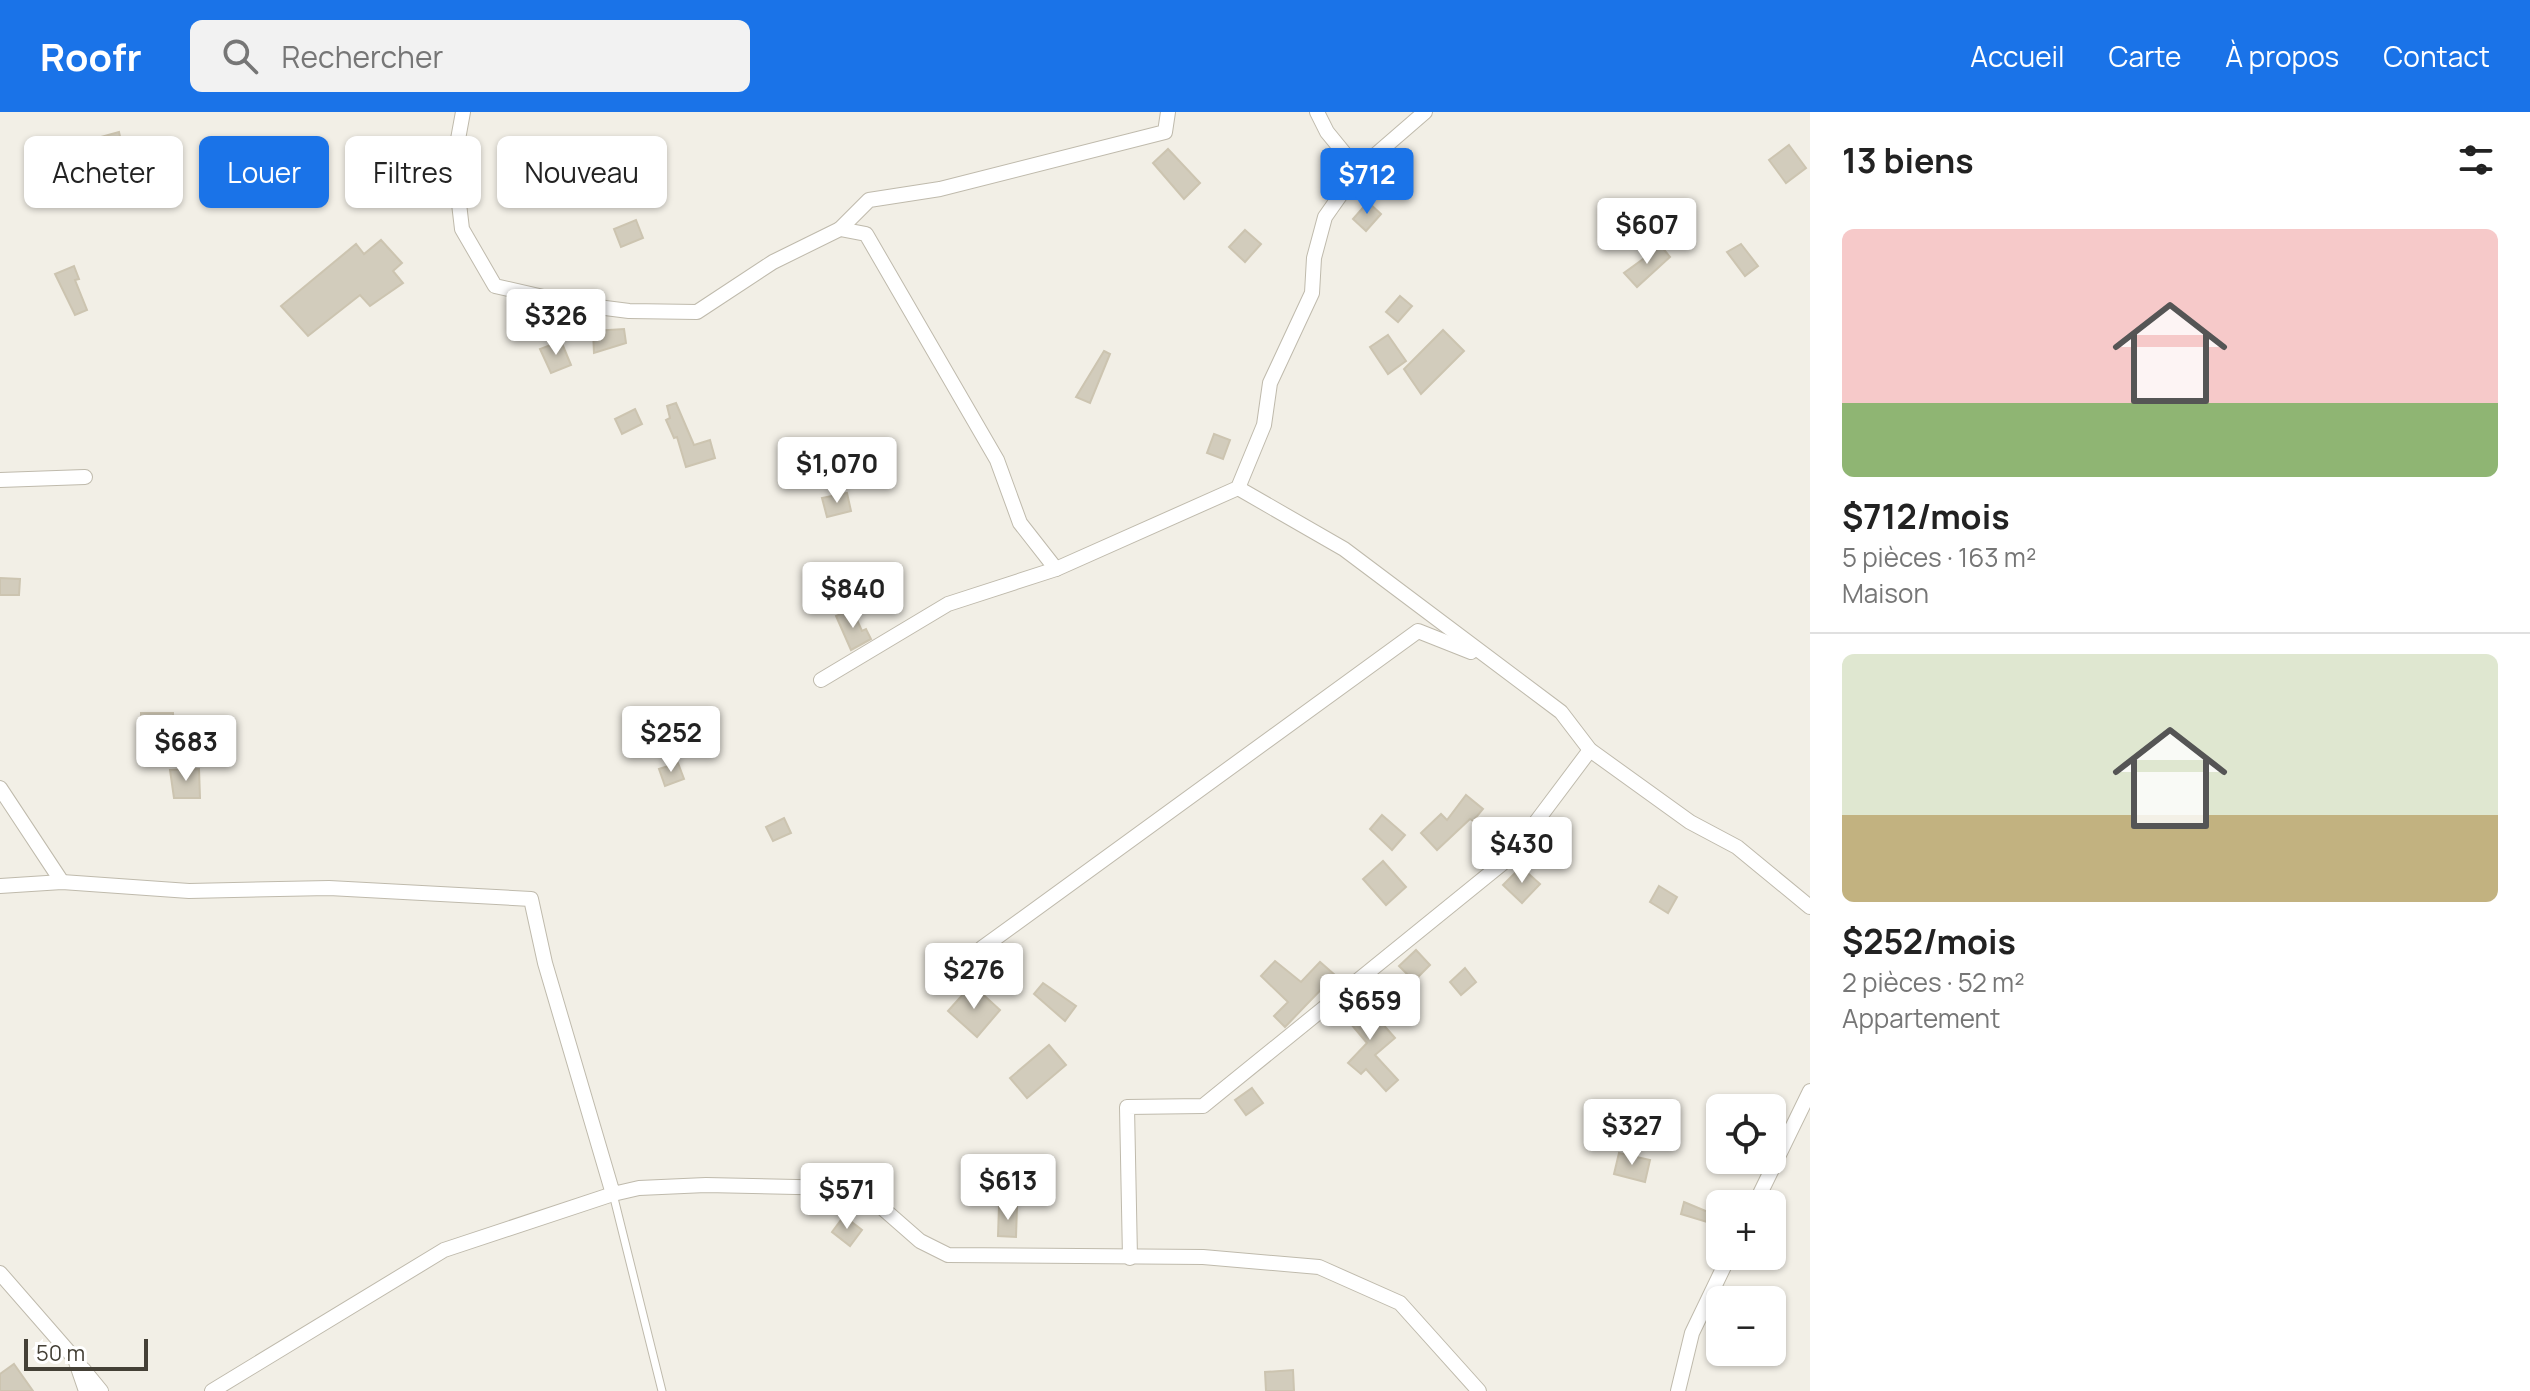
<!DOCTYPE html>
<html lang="fr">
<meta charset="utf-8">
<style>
body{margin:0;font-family:Manrope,sans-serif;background:#f2f2f2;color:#222;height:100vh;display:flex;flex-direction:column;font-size:30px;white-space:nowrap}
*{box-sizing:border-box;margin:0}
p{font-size:26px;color:#767676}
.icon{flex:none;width:44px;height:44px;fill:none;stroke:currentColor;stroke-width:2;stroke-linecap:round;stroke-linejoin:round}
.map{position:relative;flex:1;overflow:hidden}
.sheet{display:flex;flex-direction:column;background:#fff;width:720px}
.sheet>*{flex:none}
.guide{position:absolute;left:24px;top:24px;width:760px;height:72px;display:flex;gap:16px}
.tools{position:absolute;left:1706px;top:982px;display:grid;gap:16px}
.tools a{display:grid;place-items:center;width:80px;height:80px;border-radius:12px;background:#fff;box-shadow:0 2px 6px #0004;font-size:40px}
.scale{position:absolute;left:24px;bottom:20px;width:124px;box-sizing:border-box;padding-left:8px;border:4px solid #444036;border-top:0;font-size:22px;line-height:28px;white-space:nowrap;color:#444036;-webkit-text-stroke:6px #fff;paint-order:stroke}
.price{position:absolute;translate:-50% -68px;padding:0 18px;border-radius:8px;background:#fff;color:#222;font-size:26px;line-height:52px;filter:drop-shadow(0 2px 4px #0008)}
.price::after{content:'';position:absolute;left:50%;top:48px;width:24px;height:18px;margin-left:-12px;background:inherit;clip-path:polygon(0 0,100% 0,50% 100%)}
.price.current{background:#1a73e8;color:#fff}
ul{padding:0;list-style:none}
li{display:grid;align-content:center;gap:16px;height:424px;padding:0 32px}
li+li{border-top:2px solid #e0e0e0}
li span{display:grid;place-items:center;height:248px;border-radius:12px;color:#555}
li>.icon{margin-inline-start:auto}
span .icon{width:144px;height:144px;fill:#fffc;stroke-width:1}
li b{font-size:34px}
h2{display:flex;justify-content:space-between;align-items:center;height:96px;padding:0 32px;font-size:34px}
.pill{padding:0 28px;border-radius:12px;background:#fff;box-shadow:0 2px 6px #0004;font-size:28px;line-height:72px}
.pill.current{background:#1a73e8;color:#fff}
header{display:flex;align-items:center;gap:48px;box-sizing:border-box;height:112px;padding:0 40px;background:#1a73e8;color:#fff}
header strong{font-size:38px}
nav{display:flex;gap:44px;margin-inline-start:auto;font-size:28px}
.search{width:560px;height:72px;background:#f2f2f2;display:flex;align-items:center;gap:20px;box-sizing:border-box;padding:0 28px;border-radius:12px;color:#767676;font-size:30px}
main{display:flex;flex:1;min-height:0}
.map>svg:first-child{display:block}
.building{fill:#d2ccbc;stroke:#ccc4b0;stroke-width:2}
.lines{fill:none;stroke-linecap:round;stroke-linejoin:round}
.service-casing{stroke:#bfbaac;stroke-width:9}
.minor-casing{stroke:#bfbaac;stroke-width:16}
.service{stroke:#fff;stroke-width:7}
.minor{stroke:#fff;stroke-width:14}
</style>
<header>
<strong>Roofr</strong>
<div class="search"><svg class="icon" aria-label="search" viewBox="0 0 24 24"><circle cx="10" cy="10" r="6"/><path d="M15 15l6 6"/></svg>Rechercher</div>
<nav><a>Accueil</a><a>Carte</a><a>À propos</a><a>Contact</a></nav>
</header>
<main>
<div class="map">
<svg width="1810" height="1279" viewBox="0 0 1810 1279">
<rect width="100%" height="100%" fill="#f2efe6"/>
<g class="building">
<polygon points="119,20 123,38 105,42 101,25"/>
<polygon points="1789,33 1806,56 1786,71 1769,48"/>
<polygon points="1168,37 1200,71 1184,87 1153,51"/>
<polygon points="279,59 292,79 273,92 260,71"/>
<polygon points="1368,90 1381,102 1366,119 1353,107"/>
<polygon points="636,108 643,126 621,135 614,117"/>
<polygon points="1245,118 1261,132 1245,150 1229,135"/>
<polygon points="381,128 402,151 393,159 403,171 370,194 360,183 308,224 281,194 356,132 364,142"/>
<polygon points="1741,132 1758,154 1745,164 1727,140"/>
<polygon points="1661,134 1670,145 1637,175 1624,161"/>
<polygon points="74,154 79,167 75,168 87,198 75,203 55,162"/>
<polygon points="1400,184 1412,194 1398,210 1386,200"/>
<polygon points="624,217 626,231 594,241 593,219"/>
<polygon points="1443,218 1464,239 1421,282 1404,257"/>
<polygon points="1388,223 1406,249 1388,262 1370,235"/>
<polygon points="561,229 571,253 551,261 540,237"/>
<polygon points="1104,239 1110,242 1090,291 1076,285"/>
<polygon points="676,291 694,333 710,328 715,346 686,355 677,325 674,326 666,308 670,306 667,294"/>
<polygon points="635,297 642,312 622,322 615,307"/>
<polygon points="1214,322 1230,328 1223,347 1207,341"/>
<polygon points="847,381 851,399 827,405 822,386"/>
<polygon points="0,466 20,467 19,483 0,483"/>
<polygon points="852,497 862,519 866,517 871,527 851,538 836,504"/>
<polygon points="141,601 173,601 174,625 142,625"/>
<polygon points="678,651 684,667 665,674 659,657"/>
<polygon points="199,657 200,686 174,686 170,658"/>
<polygon points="1466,683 1483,697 1473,709 1470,707 1437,738 1421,721 1441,702 1447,708"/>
<polygon points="1382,703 1405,723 1392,738 1370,717"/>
<polygon points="784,706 791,721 773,729 766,715"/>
<polygon points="1383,749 1406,775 1386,793 1363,767"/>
<polygon points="1521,755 1540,772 1522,791 1503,773"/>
<polygon points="1659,774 1677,785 1668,801 1650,790"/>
<polygon points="1416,838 1430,853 1414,869 1399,854"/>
<polygon points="1275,849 1301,870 1320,850 1335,863 1285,915 1274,904 1288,890 1261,864"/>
<polygon points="1465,856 1476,870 1461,883 1450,870"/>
<polygon points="1043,871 1076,894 1065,909 1034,882"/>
<polygon points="976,876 1000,898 977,925 948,899 965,880 968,884"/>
<polygon points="1358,884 1395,926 1375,943 1398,968 1386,979 1366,957 1361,962 1348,951 1367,931 1340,899"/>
<polygon points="1049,933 1066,953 1027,986 1010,966"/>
<polygon points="1252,976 1263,991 1246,1003 1235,988"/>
<polygon points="1619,1041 1650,1048 1645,1070 1614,1062"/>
<polygon points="1684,1090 1720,1105 1720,1114 1681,1102"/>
<polygon points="999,1094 1017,1095 1016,1125 998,1124"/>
<polygon points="844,1104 862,1118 850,1134 832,1120"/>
<polygon points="14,1252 33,1279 0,1279 0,1262"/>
<polygon points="1293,1258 1294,1279 1266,1279 1265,1260"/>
</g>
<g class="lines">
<defs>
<polyline id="service" points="613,1082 662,1279"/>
<g id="minor">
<polyline points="463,0 454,49 462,117 495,174 574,192 629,199 697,200 773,150 840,117 866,122 997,348 1020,411 1056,457"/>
<polyline points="1317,0 1327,20 1358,58"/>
<polyline points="840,117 869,88 940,77 1165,20 1168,0"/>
<polyline points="0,368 85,365"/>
<polyline points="1238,376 1344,437 1561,600 1590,638 1690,710 1737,735 1810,795"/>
<polyline points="821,568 948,492 1056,457 1238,376 1264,313 1270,271 1312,181 1314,146 1325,105 1358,58 1425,0"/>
<polyline points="0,676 62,770"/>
<polyline points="0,774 62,770 189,779 329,776 531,787 545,851 613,1082 639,1076 706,1073 842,1076 872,1087 920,1129 948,1143 1203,1145 1319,1155 1400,1191 1479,1279"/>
<polyline points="991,863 982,836 1418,519 1471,540"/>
<polyline points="1755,1092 1810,979"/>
<polyline points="1130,1146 1127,995 1203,994 1509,746 1590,638"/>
<polyline points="0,1161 75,1247 86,1279"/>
<polyline points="83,1257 101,1279"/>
<polyline points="212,1279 444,1138 613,1082"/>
<polyline points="1678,1279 1692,1221 1729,1144"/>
</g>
</defs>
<use href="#service" class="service-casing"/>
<use href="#minor" class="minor-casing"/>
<use href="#service" class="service"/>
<use href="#minor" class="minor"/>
</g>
</svg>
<div class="tools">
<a><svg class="icon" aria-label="locate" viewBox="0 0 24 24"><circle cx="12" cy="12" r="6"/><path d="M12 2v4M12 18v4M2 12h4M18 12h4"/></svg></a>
<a>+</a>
<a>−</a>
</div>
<div class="scale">50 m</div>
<b class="price current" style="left:1367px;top:104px">$712</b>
<b class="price" style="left:1647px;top:154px">$607</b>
<b class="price" style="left:556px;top:245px">$326</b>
<b class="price" style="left:837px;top:393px">$1,070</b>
<b class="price" style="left:853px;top:518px">$840</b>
<b class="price" style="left:671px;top:662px">$252</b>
<b class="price" style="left:186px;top:671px">$683</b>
<b class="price" style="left:1522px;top:773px">$430</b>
<b class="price" style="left:974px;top:899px">$276</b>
<b class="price" style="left:1370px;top:930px">$659</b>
<b class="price" style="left:1632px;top:1055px">$327</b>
<b class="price" style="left:1008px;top:1110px">$613</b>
<b class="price" style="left:847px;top:1119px">$571</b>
<div class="guide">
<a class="pill">Acheter</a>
<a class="pill current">Louer</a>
<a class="pill">Filtres</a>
<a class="pill">Nouveau</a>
</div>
</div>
<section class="sheet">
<h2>13 biens<svg class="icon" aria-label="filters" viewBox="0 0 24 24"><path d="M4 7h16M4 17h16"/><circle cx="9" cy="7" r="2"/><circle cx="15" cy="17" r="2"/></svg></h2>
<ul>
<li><span style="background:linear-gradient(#f6c9c9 70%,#8fb573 0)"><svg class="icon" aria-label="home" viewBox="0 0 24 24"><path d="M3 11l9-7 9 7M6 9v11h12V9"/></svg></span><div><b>$712/mois</b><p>5 pièces · 163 m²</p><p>Maison</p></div></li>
<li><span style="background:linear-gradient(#dfe7d0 65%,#c2b280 0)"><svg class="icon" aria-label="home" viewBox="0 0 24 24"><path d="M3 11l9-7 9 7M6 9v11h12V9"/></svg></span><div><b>$252/mois</b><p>2 pièces · 52 m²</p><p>Appartement</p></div></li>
</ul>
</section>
</main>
